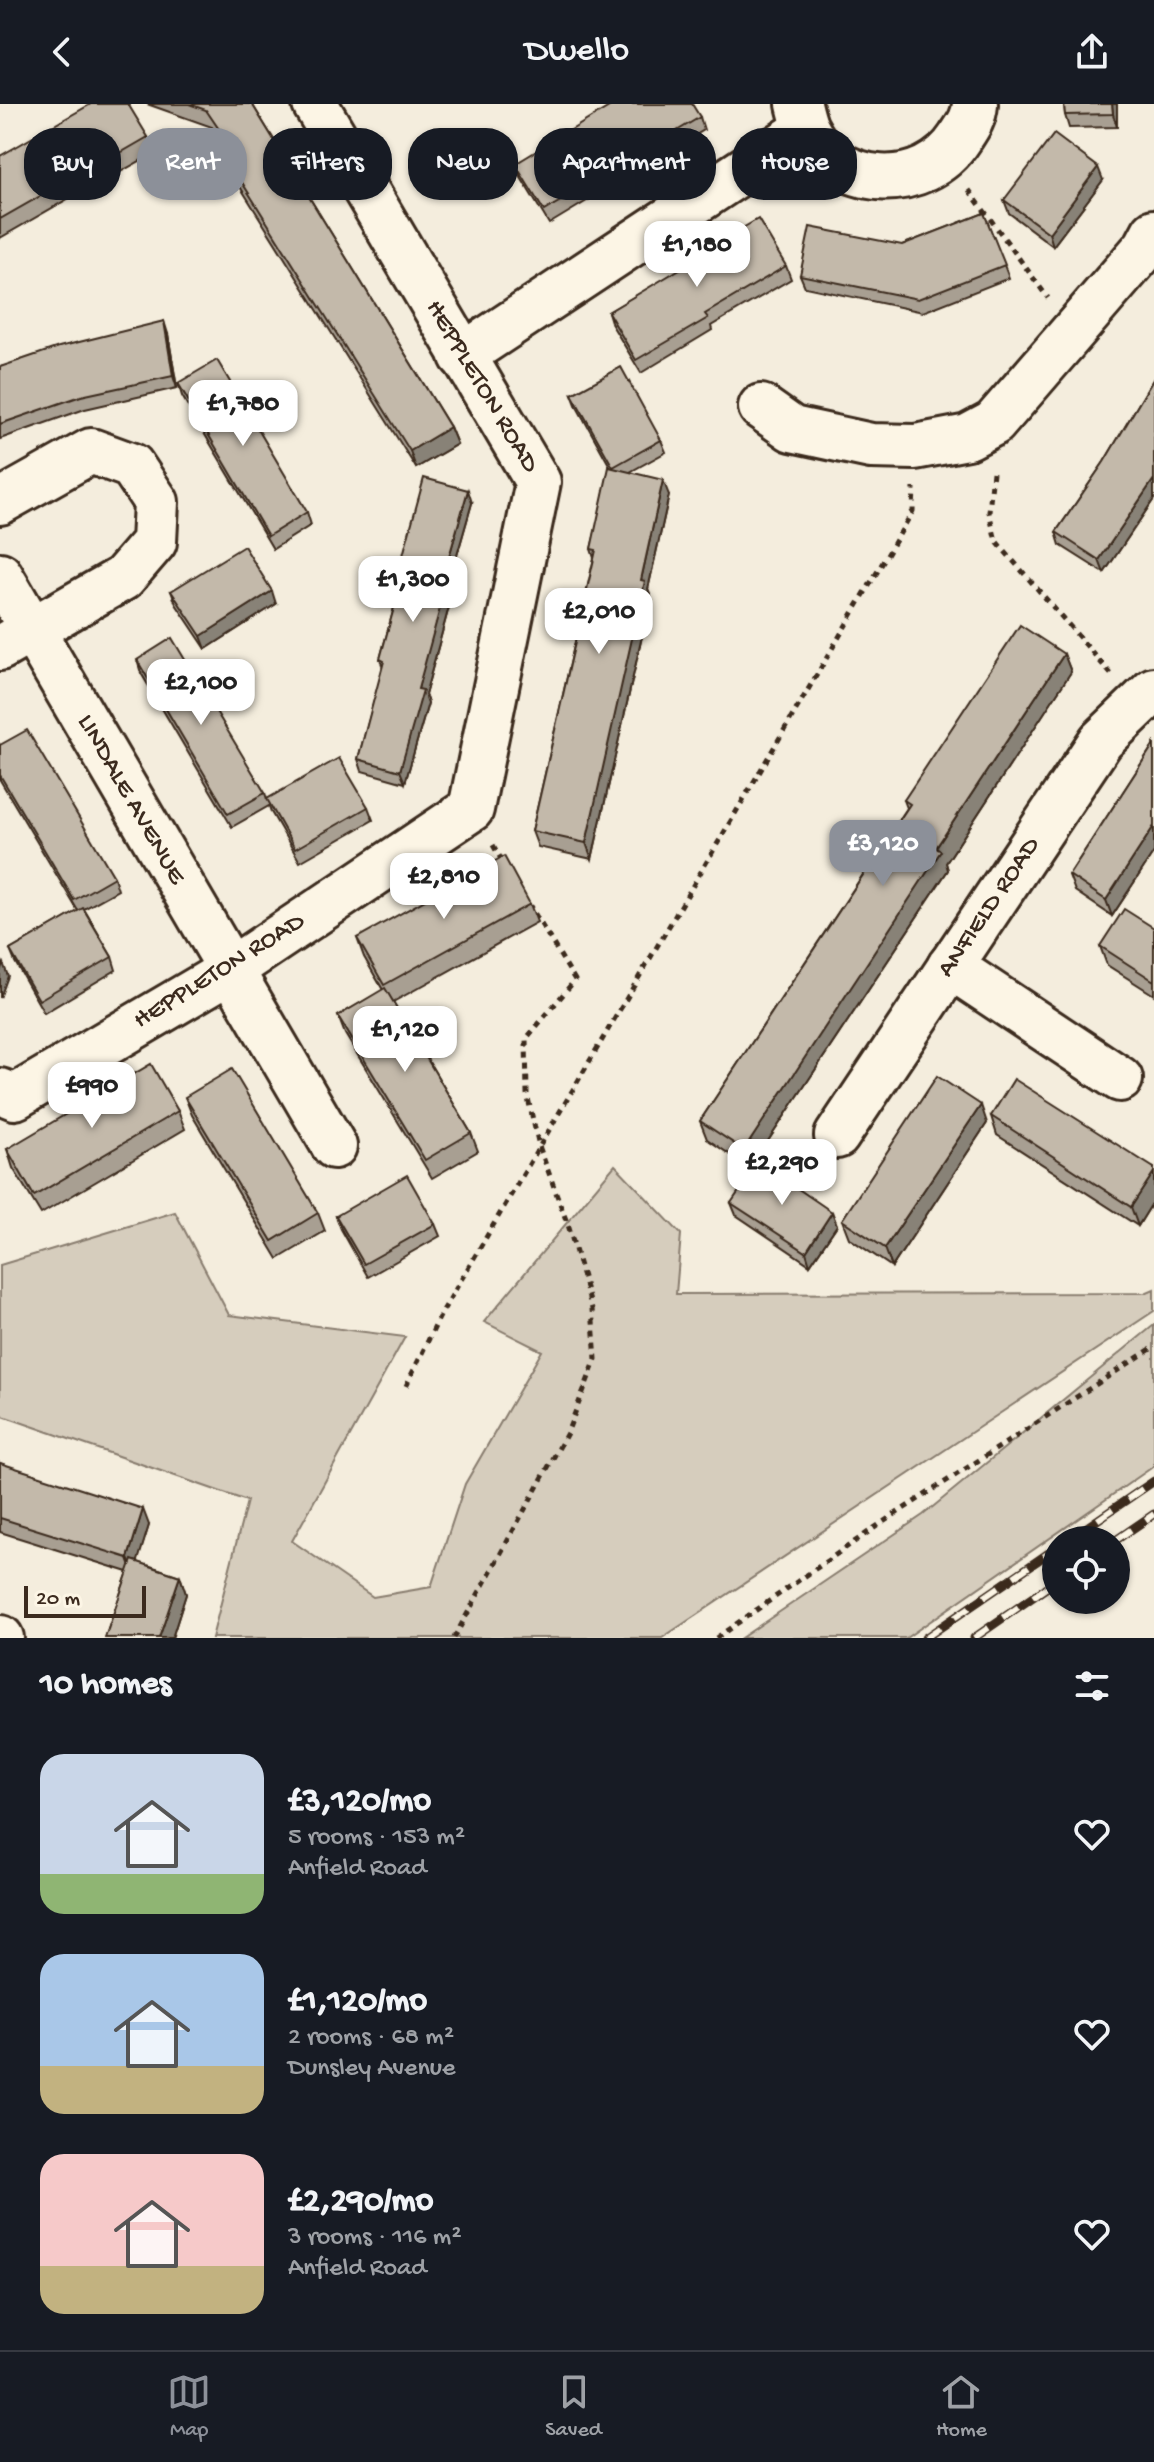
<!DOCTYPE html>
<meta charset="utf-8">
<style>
body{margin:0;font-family:"Gochi Hand",sans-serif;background:#20242c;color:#f1f3f6;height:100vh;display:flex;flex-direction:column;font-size:30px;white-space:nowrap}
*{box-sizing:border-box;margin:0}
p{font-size:26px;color:#9ea1a6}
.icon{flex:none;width:44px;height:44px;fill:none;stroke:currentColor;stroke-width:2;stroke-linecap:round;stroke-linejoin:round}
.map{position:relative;height:1534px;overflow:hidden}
.side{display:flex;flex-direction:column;background:#171b24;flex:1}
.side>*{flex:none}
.guide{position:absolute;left:24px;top:24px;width:1106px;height:72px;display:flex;gap:16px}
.tools{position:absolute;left:1042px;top:1422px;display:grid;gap:16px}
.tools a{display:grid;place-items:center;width:88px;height:88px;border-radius:50%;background:#171b24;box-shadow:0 2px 6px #0004;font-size:40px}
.scale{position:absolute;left:24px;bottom:20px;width:122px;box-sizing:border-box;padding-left:8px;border:4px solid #3b2a1e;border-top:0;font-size:22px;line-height:28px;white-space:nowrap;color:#3b2a1e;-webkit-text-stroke:6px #fcf5e5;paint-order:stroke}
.price{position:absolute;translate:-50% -68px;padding:0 18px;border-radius:16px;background:#fff;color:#222;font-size:26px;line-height:52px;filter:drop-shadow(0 2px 4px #0008)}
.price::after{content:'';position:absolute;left:50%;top:48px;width:24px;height:18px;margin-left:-12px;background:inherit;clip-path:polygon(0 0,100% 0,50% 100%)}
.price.on{background:#8c9099;color:#fff}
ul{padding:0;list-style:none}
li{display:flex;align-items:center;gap:24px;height:200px;padding:0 40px}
li span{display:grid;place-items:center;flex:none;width:224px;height:160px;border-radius:24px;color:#555}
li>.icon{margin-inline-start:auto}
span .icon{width:96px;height:96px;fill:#fffc;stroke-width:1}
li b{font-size:34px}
h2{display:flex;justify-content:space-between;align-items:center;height:96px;padding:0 40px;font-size:34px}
.pill{padding:0 28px;border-radius:32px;background:#171b24;box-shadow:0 2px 6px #0004;font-size:28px;line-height:72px}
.pill.on{background:#8c9099;color:#fff}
header{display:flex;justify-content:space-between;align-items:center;height:104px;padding:0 40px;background:#171b24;font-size:36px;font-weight:600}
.menu{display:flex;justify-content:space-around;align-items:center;height:112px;border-top:2px solid #363941;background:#171b24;font-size:22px;color:#9ea1a6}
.menu a{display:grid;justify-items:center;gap:4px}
.menu .on{color:#8c9099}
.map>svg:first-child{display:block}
.green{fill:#d6cdbd;stroke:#887c6e;stroke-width:2}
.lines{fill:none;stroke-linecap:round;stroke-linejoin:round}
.minor-casing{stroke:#3b2a1e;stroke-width:50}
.path{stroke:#3b2a1e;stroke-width:5;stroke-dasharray:6 6;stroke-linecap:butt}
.minor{stroke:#fcf5e5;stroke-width:44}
.rail-casing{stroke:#3b2a1e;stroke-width:9}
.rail{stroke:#fcf5e5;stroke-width:6;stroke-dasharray:18;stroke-linecap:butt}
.wall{fill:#a89f92;stroke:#3b2a1e;stroke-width:2}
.shaded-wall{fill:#888277;stroke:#3b2a1e;stroke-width:2}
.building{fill:#c3b9aa;stroke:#3b2a1e;stroke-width:2}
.labels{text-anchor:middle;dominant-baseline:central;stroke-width:7;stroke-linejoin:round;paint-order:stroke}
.street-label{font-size:26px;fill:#3b2a1e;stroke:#fcf5e5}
</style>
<header><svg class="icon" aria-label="back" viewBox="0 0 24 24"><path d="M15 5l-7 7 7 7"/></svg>Dwello<svg class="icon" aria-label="share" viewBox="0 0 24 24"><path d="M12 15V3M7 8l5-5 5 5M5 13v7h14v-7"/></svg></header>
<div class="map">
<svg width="1154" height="1534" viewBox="0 0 1154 1534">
<rect width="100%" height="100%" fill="#f4eddd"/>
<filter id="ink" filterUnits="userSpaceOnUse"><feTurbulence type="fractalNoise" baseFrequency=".0125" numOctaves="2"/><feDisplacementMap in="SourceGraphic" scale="16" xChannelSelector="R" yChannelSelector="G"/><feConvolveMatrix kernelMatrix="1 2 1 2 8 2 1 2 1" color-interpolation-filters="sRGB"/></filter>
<g filter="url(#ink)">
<g class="green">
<polygon points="615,1061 681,1130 676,1190 1145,1189 1154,1185 1154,1207 662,1534 212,1534 247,1397 0,1311 0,1161 175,1108 229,1211 405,1233 292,1437 373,1493 431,1483 465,1380 542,1247 484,1218"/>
<polygon points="1154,1221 1154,1362 906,1534 741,1534 923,1411"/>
</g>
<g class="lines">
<defs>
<g id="minor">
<path d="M799 0C801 8 803 17 806 24 836 86 924 90 960 34 968 22 974 14 975 0"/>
<polyline points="462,252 806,25"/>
<polyline points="761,303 792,325 871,342 915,343 968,333 994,319 1146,143 1154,128"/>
<polyline points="0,398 91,347 132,362 156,398 154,438 123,474 0,544"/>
<polyline points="0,471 334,1042"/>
<polyline points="950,862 1120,975"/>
<polyline points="0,987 15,993 229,867 471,705 538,378 315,0"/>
<polyline points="837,1032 1101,637 1154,586"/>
<polyline points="0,1534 1,1534"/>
</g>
</defs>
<use href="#minor" class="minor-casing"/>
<g class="path">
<polyline points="969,86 1048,194"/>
<polyline points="993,368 989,408 996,437 1111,570"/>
<polyline points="493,741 504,760"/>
<polyline points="406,1282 441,1210 913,407 914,384"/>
<polyline points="454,1534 567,1329 596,1255 592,1205 569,1124 539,1042 527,990 526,935 575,876 530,802"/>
<polyline points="716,1534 880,1420 1154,1243"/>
</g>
<use href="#minor" class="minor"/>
<defs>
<g id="rail">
<polyline points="1068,1436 1154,1377"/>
<polyline points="1116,1436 1154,1410"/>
<polyline points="925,1534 1056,1444"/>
<polyline points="974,1534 1056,1477"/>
</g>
</defs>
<use href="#rail" class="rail-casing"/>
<use href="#rail" class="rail"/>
</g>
<g class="wall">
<polygon points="147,0 252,0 450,323 457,340 416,364 229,65 223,48 227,45 212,23"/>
<polygon points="1064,0 1117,0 1117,23 1069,24 1065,11"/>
<polygon points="700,13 704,26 549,120 520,72 515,60"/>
<polygon points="148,33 154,49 81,90 80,88 0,134 0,52"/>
<polygon points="1103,76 1053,142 1009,109 1004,96"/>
<polygon points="984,109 1009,174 923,208 805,183 800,171 902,141"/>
<polygon points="686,157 786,162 791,175 711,222 712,226 641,269 612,221 608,208 688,161"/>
<polygon points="168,230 177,284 85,305 0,335 0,263"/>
<polygon points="1154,274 1154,395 1104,469 1060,441 1056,428 1104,358"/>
<polygon points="178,279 307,408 311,421 273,445 182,292"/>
<polygon points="572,290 661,336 666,348 630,368 669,391 648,485 651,492 592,755 538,743 532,727 594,454 591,445 611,364 577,303"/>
<polygon points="472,399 446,490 450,499 425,591 428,599 405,679 362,667 358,655 383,564 380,555 405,464 402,455"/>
<polygon points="171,487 276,500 206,545 176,500"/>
<polygon points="1064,550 1071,568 946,759 948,766 750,1064 707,1035 700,1017 907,704 904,696"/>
<polygon points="137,556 265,689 267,695 368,703 373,716 300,758 271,708 269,702 232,723 141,569"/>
<polygon points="1154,640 1154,748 1112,812 1075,787 1069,771"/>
<polygon points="0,641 114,773 118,786 84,805 112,853 116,866 44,909 15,858 10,846 78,807 0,676"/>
<polygon points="530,800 537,818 393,898 471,1029 478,1047 432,1074 345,930 338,912 383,886 364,853 357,834"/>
<polygon points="1154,824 1154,891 1107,861 1100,842"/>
<polygon points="185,993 318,1109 325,1127 278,1155 192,1011"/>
<polygon points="178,1007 185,1025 41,1110 13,1064 7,1045"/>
<polygon points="991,1012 1154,1064 1154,1096 1138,1122 997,1031"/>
<polygon points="987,1019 892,1163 849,1134 842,1116"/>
<polygon points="731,1099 832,1108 837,1121 810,1161 736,1111"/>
<polygon points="336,1112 435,1120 440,1132 368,1173 341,1125"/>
<polygon points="0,1359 149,1421 137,1458 180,1472 186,1490 172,1534 105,1534 128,1468 0,1428"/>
</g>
<g class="shaded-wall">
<polygon points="1112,0 1117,0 1117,23 1113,10"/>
<polygon points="1098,63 1103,76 1053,142 1049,129"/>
<polygon points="164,217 168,230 177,284 173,272"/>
<polygon points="450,323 457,340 416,364 410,347"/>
<polygon points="1154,375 1154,395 1104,469 1099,456"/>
<polygon points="663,376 669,391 648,485 651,492 592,755 586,739 641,476"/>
<polygon points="468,386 472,399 446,490 450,499 425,591 428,599 405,679 400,667 440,485"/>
<polygon points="272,487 276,500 206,545 201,532"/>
<polygon points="1064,550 1071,568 946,759 948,766 750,1064 744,1046 936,744"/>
<polygon points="1154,722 1154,748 1112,812 1106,796"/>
<polygon points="3,859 8,872 0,894 0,868"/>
<polygon points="981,1001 987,1019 892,1163 885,1144"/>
<polygon points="1154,1068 1154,1096 1138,1122 1131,1103"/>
<polygon points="832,1108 837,1121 810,1161 806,1148"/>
<polygon points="143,1405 149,1421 134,1470 128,1454"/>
<polygon points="180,1472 186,1490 172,1534 159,1534"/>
</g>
<g class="building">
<polygon points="91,0 128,0 148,33 75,75 74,73 0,115 0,52"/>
<polygon points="189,0 252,0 450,323 410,347 223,48 231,43 206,6"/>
<polygon points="614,0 692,0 700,13 544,107 515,60"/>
<polygon points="1064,0 1112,0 1113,10 1065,11"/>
<polygon points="1054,30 1098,63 1049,129 1004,96"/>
<polygon points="984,109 1005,161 918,195 800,171 810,123 902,141"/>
<polygon points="758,115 786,162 705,210 708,214 636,256 608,208 688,160 686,157"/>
<polygon points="164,217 173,272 81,292 0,320 0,263 59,243"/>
<polygon points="217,256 307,408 268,432 178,279"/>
<polygon points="621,263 661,336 613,363 572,290"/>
<polygon points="1154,274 1154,375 1099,456 1056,428 1104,358"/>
<polygon points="609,363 663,376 641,476 645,477 586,739 532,727 596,446 591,445"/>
<polygon points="424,374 468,386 440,485 445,486 418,585 423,586 400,667 358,655 384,557 380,555 407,456 402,455"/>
<polygon points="244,442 272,487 201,532 171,487"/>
<polygon points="1020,521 1064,550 936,744 941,747 744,1046 700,1017 910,700 904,696"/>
<polygon points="172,534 265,689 228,710 137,556"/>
<polygon points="27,626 114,773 74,796 0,671 0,641"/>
<polygon points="1154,640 1154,722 1106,796 1069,771"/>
<polygon points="339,654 368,703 295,745 267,695"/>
<polygon points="504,752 530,800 384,881 357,834"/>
<polygon points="83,804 112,853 39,896 10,846"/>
<polygon points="1124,805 1154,824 1154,877 1100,842"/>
<polygon points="385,884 471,1029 425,1056 338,912"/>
<polygon points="151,960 178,1007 34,1092 7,1045"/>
<polygon points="232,965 318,1109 272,1137 185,993"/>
<polygon points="937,972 981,1001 885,1144 842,1116"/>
<polygon points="1014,975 1154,1064 1154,1068 1131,1103 991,1012"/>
<polygon points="759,1058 832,1108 806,1148 731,1099"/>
<polygon points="407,1071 435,1120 364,1160 336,1112"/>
<polygon points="0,1359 143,1405 128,1454 0,1414"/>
<polygon points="132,1456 180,1472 159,1534 105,1534"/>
</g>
</g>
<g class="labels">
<g class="street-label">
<text transform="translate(481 283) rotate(59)">HEPPLETON ROAD</text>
<text transform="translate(130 696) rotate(60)">LINDALE AVENUE</text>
<text transform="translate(990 804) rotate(-56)">ANFIELD ROAD</text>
<text transform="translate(220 868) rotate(-32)">HEPPLETON ROAD</text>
</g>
</g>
</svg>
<div class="tools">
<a><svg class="icon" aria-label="locate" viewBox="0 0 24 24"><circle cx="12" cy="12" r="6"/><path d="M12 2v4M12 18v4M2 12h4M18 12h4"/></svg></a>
</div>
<div class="scale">20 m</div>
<b class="price" style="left:697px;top:185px">£1,180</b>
<b class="price" style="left:243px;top:344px">£1,780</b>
<b class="price" style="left:413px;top:520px">£1,300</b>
<b class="price" style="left:599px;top:552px">£2,010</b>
<b class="price" style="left:201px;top:623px">£2,100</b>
<b class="price on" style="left:883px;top:784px">£3,120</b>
<b class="price" style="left:444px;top:817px">£2,810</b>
<b class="price" style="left:405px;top:970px">£1,120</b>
<b class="price" style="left:92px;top:1026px">£990</b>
<b class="price" style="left:782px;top:1103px">£2,290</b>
<div class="guide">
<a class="pill">Buy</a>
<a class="pill on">Rent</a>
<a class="pill">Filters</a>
<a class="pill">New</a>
<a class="pill">Apartment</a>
<a class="pill">House</a>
</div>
</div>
<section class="side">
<h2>10 homes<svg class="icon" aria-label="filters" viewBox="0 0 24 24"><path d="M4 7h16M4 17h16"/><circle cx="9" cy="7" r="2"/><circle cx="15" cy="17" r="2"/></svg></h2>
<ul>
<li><span style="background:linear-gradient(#c9d6e8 75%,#8fb573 0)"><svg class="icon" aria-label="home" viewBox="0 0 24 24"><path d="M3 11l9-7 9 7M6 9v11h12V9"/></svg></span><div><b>£3,120/mo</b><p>5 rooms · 153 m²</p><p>Anfield Road</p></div><svg class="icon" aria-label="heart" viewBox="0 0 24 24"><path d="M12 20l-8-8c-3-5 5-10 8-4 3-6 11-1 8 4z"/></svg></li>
<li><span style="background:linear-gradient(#a9c7e8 70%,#c2b280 0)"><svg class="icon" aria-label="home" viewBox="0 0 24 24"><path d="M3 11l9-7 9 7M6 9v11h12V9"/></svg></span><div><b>£1,120/mo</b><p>2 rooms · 68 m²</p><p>Dunsley Avenue</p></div><svg class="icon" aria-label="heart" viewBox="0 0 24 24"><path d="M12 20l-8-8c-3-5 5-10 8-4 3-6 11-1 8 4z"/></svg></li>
<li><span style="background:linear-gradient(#f6c9c9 70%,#c2b280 0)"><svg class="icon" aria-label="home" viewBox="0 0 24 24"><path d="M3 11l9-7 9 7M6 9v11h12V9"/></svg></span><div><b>£2,290/mo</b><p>3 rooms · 116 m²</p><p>Anfield Road</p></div><svg class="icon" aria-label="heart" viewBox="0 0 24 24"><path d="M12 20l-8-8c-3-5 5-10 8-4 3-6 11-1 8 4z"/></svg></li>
</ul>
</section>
<nav class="menu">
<a class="on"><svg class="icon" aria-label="map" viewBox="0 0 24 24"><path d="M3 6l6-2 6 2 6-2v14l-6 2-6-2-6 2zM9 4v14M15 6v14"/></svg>Map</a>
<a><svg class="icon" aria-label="saved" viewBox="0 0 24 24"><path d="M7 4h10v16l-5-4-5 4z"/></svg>Saved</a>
<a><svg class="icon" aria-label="home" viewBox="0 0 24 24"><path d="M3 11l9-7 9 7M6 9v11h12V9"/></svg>Home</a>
</nav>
